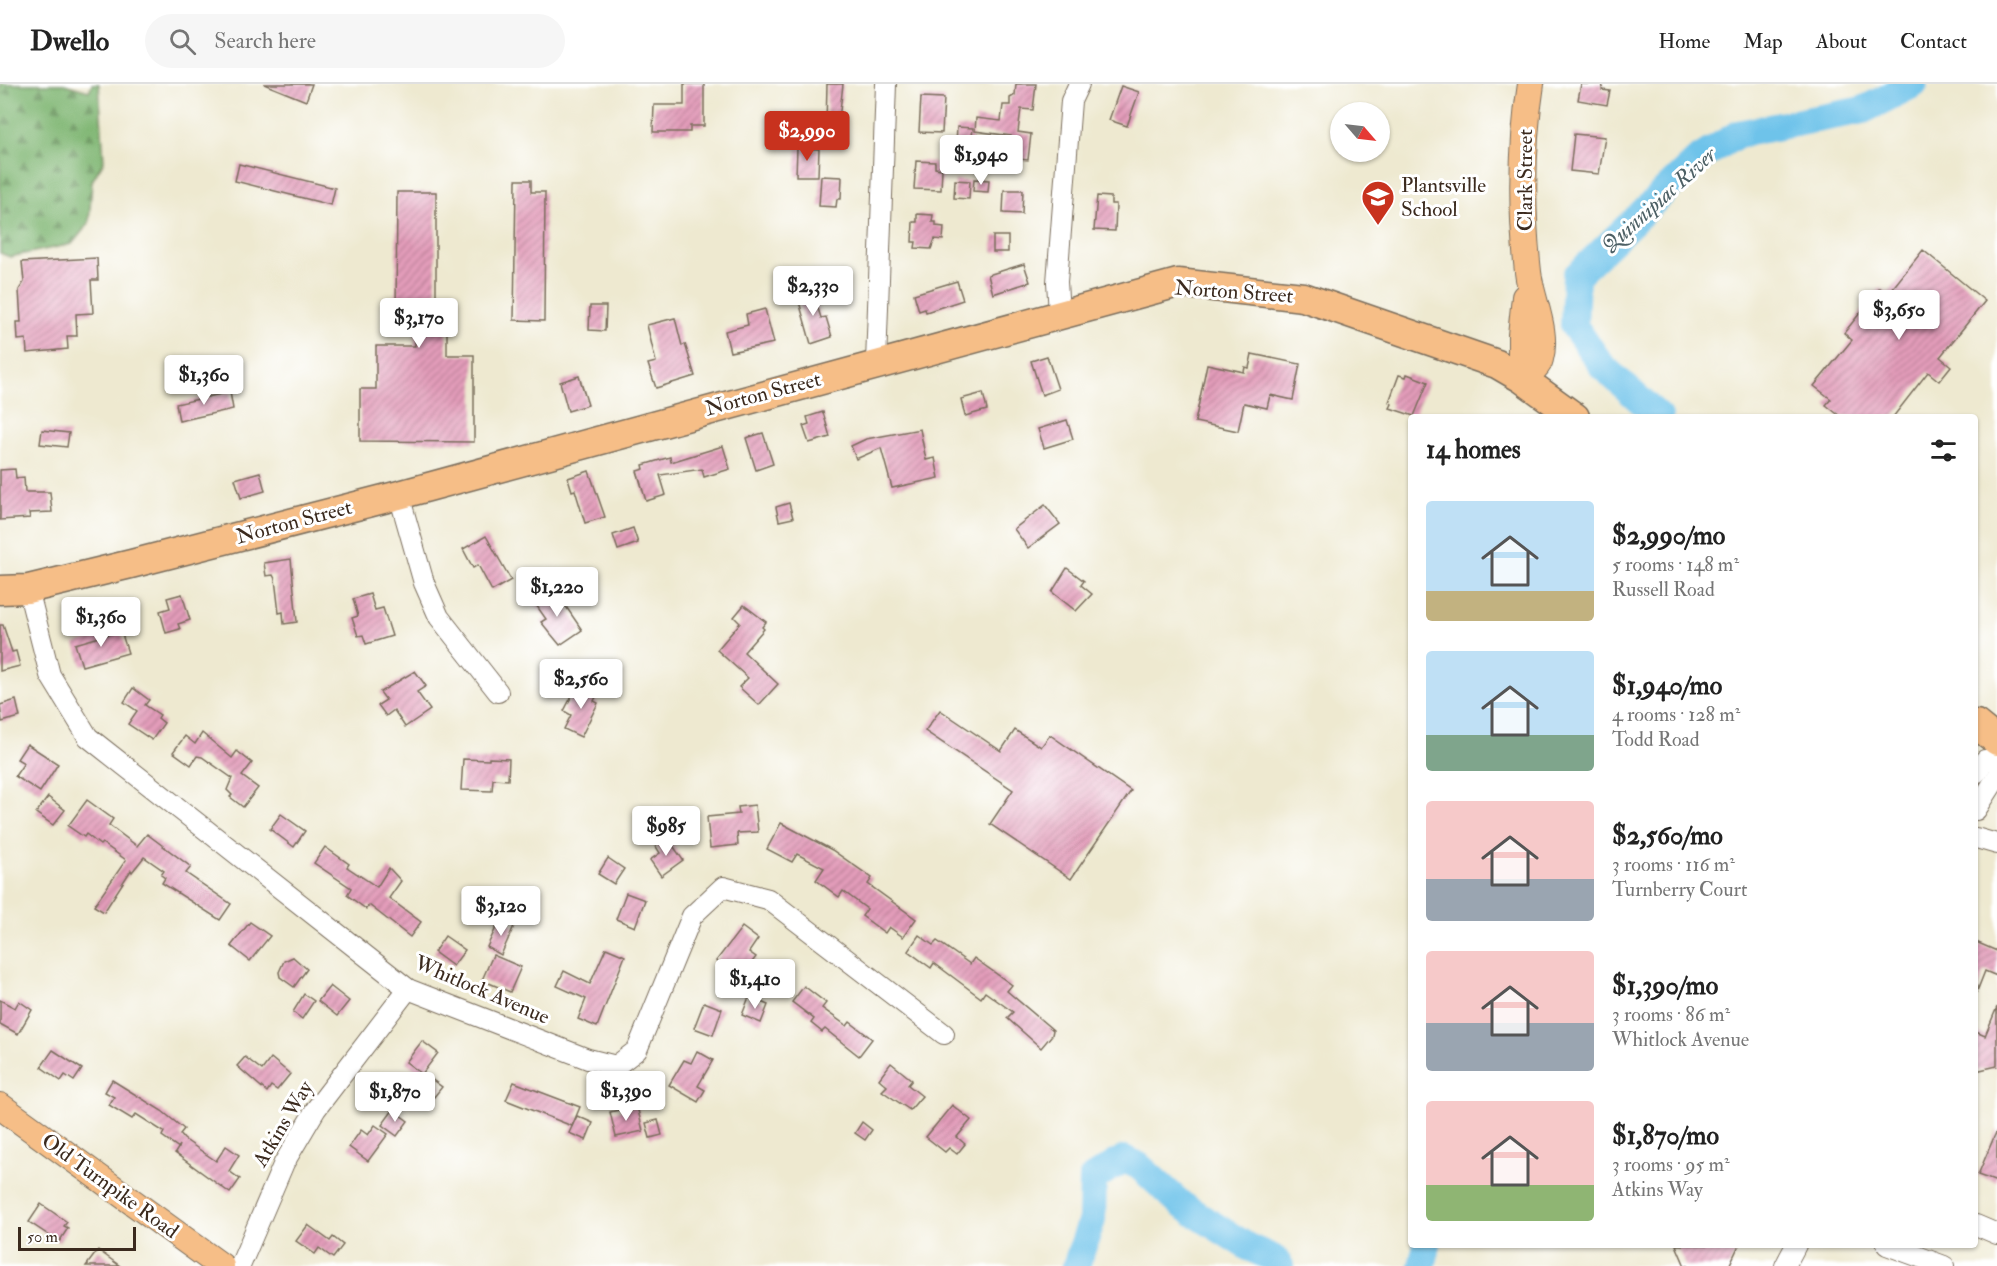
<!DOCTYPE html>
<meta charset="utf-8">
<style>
body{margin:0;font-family:"IM FELL Double Pica",serif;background:#f6f6f6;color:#222;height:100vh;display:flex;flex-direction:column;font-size:22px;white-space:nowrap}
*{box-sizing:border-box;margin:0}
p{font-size:20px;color:#767676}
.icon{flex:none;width:33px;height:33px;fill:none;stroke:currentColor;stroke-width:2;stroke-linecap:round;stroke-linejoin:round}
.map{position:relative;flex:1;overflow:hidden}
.drawer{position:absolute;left:1408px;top:330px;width:570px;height:834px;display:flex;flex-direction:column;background:#fff;border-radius:6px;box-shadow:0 2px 4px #0004}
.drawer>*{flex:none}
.needle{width:39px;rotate:118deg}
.controls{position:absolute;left:1330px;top:18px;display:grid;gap:12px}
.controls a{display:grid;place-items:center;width:60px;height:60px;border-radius:50%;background:#fff;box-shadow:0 2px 4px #0004;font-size:30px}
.scale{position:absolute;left:18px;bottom:15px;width:118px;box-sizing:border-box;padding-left:6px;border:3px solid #3b2a1e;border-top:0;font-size:16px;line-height:21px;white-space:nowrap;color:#3b2a1e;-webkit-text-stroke:4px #fff;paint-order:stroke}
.price{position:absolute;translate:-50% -51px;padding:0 14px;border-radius:6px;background:#fff;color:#222;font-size:20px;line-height:39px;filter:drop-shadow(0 2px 3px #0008)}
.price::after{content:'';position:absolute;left:50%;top:36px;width:18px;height:14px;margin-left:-9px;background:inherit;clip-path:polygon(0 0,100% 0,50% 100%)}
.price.on{background:#c8321e;color:#fff}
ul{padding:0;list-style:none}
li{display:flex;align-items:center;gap:18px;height:150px;padding:0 18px}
li span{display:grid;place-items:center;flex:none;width:168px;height:120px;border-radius:6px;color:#555}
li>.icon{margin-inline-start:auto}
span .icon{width:72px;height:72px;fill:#fffc;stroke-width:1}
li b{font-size:26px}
h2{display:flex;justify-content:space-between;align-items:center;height:72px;padding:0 18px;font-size:26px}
header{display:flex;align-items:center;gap:36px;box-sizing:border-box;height:84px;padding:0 30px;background:#fff;border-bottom:2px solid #e0e0e0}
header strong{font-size:28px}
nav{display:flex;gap:33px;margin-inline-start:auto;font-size:21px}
.search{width:420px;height:54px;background:#f6f6f6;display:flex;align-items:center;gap:15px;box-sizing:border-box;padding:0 21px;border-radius:33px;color:#767676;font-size:22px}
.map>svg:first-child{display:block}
.forest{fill:url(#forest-firs);stroke:#5e7049;stroke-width:1.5}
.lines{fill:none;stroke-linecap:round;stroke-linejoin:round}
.river{stroke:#6ec3ea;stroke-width:28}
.building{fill:url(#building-hatch)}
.minor-casing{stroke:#7a6d5c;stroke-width:22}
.major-casing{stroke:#7a6d5c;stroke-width:28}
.highway-casing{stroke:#7a6d5c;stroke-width:31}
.minor{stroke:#fff;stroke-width:20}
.major{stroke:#f6be87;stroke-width:26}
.highway{stroke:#f6be87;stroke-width:28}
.labels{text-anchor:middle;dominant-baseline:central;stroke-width:6;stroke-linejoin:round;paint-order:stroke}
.street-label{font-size:21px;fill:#3b2a1e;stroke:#fff}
.poi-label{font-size:21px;fill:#3b2a1e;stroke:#fff;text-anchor:start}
.water-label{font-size:22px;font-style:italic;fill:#4d6065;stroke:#fff}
</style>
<header>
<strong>Dwello</strong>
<div class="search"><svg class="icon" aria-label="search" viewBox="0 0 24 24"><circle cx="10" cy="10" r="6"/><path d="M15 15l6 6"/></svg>Search here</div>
<nav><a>Home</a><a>Map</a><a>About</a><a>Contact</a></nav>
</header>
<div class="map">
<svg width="1997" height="1182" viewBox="0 0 1997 1182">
<defs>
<pattern id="forest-firs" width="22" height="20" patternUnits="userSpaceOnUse" patternTransform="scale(1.5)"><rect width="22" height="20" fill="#81b774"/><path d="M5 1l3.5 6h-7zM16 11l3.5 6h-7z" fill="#6b955f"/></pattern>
<pattern id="building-hatch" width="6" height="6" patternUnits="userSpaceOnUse" patternTransform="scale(1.5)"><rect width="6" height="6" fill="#e39cba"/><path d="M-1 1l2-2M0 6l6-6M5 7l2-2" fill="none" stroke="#b97f97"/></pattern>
</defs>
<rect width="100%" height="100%" fill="#fff"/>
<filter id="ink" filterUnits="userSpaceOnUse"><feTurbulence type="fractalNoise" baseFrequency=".0167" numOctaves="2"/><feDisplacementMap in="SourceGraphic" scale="12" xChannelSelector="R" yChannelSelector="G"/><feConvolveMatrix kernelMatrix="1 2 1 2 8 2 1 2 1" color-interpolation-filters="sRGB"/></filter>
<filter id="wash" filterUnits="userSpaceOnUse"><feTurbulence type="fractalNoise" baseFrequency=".008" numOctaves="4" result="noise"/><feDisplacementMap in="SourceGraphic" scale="24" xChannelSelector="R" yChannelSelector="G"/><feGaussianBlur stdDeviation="1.35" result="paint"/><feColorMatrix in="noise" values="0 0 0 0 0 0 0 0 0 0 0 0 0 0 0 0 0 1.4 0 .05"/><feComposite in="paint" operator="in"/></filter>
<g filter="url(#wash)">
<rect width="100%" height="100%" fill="#eee9d0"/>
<polygon class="forest" points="0,0 64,0 89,7 92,0 99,0 104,77 92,97 89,139 72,160 10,173 0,169"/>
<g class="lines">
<g class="river">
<polyline points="1659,333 1603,283 1574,242 1576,192 1697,76 1738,50 1863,26 1914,0"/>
<polyline points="1076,1182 1092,1136 1093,1094 1124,1075 1139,1082 1182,1121 1248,1163 1275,1175 1280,1182"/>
<polyline points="1422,1182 1427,1161"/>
</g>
</g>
<g id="blocks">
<g class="building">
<polygon points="264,0 312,0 306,17"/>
<polygon points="684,0 704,0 704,42 690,42 690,48 653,48 654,21 684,21"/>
<polygon points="827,0 843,0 840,27 842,62 821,62 821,41 826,41"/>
<polygon points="1016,0 1036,0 1033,26 1021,25 1018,48 1031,50 1028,76 1009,74 1011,52 975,47 976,34 1001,37 1003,21 1010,21 1010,14 1015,11"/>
<polygon points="1581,0 1603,0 1602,6 1610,7 1607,21 1578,16"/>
<polygon points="1121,2 1139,8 1127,42 1109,36"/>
<polygon points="921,13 944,14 942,49 919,48"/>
<polygon points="957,43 973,44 971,61 956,60"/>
<polygon points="1574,50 1605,53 1599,90 1570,87"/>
<polygon points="797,64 819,65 818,92 796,92"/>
<polygon points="916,77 935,78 935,84 942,85 941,106 914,105"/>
<polygon points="239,80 335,104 331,121 235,97"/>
<polygon points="821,92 842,93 841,115 837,115 836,123 819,122"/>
<polygon points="974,95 989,96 988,108 973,107"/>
<polygon points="516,96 531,96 531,108 545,108 544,237 514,236"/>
<polygon points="955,96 970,97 969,115 954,114"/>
<polygon points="1004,106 1023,106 1022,130 1003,129"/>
<polygon points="397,108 436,108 436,227 447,227 447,271 474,271 474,358 360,357 360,305 376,305 376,262 415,262 416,230 396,230"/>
<polygon points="1097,112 1111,113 1111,120 1116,120 1115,147 1094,146"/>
<polygon points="917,130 933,131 932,138 936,138 936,142 944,143 943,156 935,155 931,165 915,164 916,158 912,158 913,138 917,138"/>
<rect x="993" y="152" width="15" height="16"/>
<polygon points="1923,166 1985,217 1940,273 1951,282 1939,297 1928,288 1893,333 1841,333 1826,321 1831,315 1814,302 1852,256 1844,249 1880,204 1888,210"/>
<polygon points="97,174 98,196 91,196 93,229 76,230 77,252 67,252 68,265 27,269 26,255 18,256 17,238 21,238 19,206 24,198 22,178"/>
<polygon points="1024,180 1030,198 993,210 988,191"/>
<polygon points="957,197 963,216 926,228 925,225 919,227 914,210"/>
<polygon points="811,202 821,234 826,233 832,253 811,260 796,207"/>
<polygon points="590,222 606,222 605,247 589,246"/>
<polygon points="765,225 774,259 730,268 725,247 748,241 746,230"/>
<polygon points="675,234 682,262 685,260 695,292 656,304 648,280 656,278 647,241"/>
<polygon points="1252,270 1300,280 1293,316 1270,311 1267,324 1244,319 1238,347 1195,338 1207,280 1244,288 1245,283 1249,284"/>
<polygon points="1047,272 1058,305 1042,311 1031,277"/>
<polygon points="1407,290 1428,298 1414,332 1390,324 1392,320 1389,318 1399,291 1406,293"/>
<polygon points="579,292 588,321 568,327 560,298"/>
<polygon points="230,308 233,325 179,337 176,320"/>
<polygon points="983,309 987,326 965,332 961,315"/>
<polygon points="823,328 830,353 809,359 803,342 809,340 807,333"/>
<polygon points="1067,336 1073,355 1044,364 1038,345"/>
<polygon points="920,345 926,376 935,374 939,394 892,404 881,364 856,375 851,362 866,355"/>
<polygon points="42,346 69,349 67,363 40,360"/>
<polygon points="763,349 773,380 756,386 746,354"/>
<polygon points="723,362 730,385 704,393 702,385 660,391 666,411 646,417 637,387 644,385 643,381 670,373 671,378"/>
<polygon points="15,385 16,394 24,393 25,408 50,408 52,428 29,429 30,434 0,436 0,386"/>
<polygon points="589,387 605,433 585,439 575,406 572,407 568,394"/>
<polygon points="260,388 265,407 241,414 235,395"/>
<polygon points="789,419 793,434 779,437 776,423"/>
<polygon points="1045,421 1060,440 1028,464 1014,445"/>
<polygon points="633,444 638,459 618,466 613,451"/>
<polygon points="486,452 511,496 492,507 478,481 473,484 463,465"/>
<polygon points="291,475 297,538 284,540 283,528 279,529 275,495 273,491 266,492 264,479"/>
<polygon points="1067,484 1084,497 1081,501 1092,510 1076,527 1052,508"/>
<polygon points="554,505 582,546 560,561 541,538 546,535 534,518"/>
<polygon points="182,510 190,536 178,540 180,545 166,549 160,527 170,524 167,514"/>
<polygon points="370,510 375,526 383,524 392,552 366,560 363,551 358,552 352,534 358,532 353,515"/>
<polygon points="744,521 766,538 762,543 764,545 744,568 778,600 759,621 739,603 748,594 717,566 740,539 734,533"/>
<polygon points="0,541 3,541 12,568 16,567 20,582 0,587"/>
<polygon points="121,547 128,569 82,582 75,560"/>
<polygon points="415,587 426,602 417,608 430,626 405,643 394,626 386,632 378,621 386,616 380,608"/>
<polygon points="578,600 598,609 594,617 598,619 581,653 564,645 571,631 564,627"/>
<polygon points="133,604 149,616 145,621 160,631 158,634 164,639 152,656 128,640 137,627 124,618"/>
<polygon points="16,616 20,633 2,638 0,621"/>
<polygon points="940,626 1001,667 1015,646 1041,663 1050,651 1131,707 1071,795 990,740 1013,706 925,647"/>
<polygon points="202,649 232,674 237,667 252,679 242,692 258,704 243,723 230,713 232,711 227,706 232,694 202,673 197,672 191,681 173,668 185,652 195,660"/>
<polygon points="27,660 58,680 40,708 15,692 24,679 17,675"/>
<polygon points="489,674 509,675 508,696 493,695 492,707 461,706 463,675 489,676"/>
<polygon points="48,713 65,726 53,741 36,729"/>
<polygon points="87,716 113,735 109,741 137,762 147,750 191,783 186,789 231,820 220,836 162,799 165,794 161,791 164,787 144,773 132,788 131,786 104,828 94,822 126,776 102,759 100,761 86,750 84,753 68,742"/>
<polygon points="755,721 758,748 737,749 738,761 710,764 707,733 739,730 738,723"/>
<polygon points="281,730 305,747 294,763 270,745"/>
<polygon points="781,739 832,766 872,794 868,800 916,835 903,853 889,843 885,849 862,832 867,825 843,807 839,813 816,796 824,784 797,770 792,778 767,765"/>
<polygon points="667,753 683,776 661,792 650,776 660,769 655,761"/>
<polygon points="325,763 349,780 347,783 377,803 389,784 401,797 389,814 421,838 410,853 369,821 366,825 347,811 351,804 314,779"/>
<polygon points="608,774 624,785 614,800 598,790"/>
<polygon points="626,809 645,816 635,843 616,835"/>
<polygon points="500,835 514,842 501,871 487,863"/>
<polygon points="250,838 270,852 250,877 231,862"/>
<polygon points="742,843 758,855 749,868 756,873 740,894 716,877"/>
<polygon points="919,851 933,861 937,857 970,880 974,874 1012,901 1007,907 1053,946 1052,951 1041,964 1007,934 1013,928 985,908 981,914 934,879 931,884 908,867"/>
<polygon points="445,852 465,866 453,882 434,868"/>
<polygon points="1976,858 1997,867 1997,892 1985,887 1976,910"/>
<polygon points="606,864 625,872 597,943 578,935 586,915 557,902 564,887 590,900"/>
<polygon points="493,871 521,883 510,908 482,896"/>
<polygon points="293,873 307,885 294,903 280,893 279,888 284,877"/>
<polygon points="330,902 349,917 337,932 318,917"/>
<polygon points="804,902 826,919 822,924 847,942 850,938 872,955 859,972 825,945 822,948 811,939 814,935 792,918"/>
<polygon points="304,910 314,917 302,935 293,928"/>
<polygon points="749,913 768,921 761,939 742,931"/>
<polygon points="0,916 15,924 19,917 32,926 18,950 0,940"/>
<polygon points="704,918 722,925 713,951 694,944"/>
<polygon points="1997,923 1997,982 1976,987 1976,948 1985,952"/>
<polygon points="422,957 438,969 422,990 406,978"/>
<polygon points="53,966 82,985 74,997 65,991 61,997 41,983"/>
<polygon points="697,967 713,976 698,1002 705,1006 698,1018 669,1001 684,976 691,979"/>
<polygon points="245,973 262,986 271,974 290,990 277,1006 271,1002 267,1008 237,982"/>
<polygon points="891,979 912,996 908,1001 922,1012 910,1026 882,1007 887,1002 879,995"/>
<polygon points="427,992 442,1003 434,1013 420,1002"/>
<polygon points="112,996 162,1027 184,1045 180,1050 184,1055 216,1077 226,1062 239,1071 229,1087 240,1095 230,1109 175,1069 180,1061 179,1064 162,1052 164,1048 136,1030 132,1035 109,1021 114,1013 105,1008"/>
<polygon points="514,998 580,1023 572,1042 506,1016"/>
<polygon points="952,1021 971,1036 957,1053 965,1060 957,1070 949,1064 945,1068 926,1053"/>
<polygon points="637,1022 643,1047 616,1053 610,1028"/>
<polygon points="393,1026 408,1037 397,1052 382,1041"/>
<polygon points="577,1032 593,1039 586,1056 569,1049"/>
<polygon points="658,1036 662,1051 650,1054 646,1039"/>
<polygon points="862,1038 872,1046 865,1056 855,1049"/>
<polygon points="375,1041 388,1050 368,1077 349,1063 361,1046 368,1051"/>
<polygon points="1997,1046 1997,1098 1978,1091"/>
<polygon points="41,1120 67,1138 64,1142 68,1144 59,1158 29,1138"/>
<polygon points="308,1141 330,1157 333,1153 343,1161 333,1174 319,1164 315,1170 296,1157"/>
<polygon points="1676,1161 1739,1161 1729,1182 1685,1182"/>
<polygon points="98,1166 120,1182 86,1182"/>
</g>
</g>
</g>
<g filter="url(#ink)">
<use href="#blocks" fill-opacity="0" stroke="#7a6d5c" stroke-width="1.5"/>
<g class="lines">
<defs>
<g id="minor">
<polyline points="1059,229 1057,198 1071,17 1079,0"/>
<polyline points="876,279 886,0"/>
<polyline points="399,411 424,499 439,533 498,608"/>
<polyline points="28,505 50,591 88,653 408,905 588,975 616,982 637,966 692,832 723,803 768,815 944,950"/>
<polyline points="1976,689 1985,676 1997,676"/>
<polyline points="1976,726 1997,693"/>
<polyline points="1976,754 1997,760"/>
<polyline points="1976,1141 1997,1150"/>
<polyline points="1887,1161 1944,1182"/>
<polyline points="240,1182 284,1079 316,1025 408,905"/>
<polyline points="1785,1182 1796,1161"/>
</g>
<g id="major">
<path d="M1521 294C1529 288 1538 284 1540 275 1548 246 1531 216 1528 188 1521 124 1521 64 1531 0"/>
<polyline points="1521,294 1521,251 1525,213"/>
<polyline points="0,1022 221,1182"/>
</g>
<g id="highway">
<polyline points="0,506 28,505 131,480 399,411 1178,199 1303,213 1497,280 1521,294 1575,333"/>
<polyline points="1976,640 1997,657"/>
</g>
</defs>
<use href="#minor" class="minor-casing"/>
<use href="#major" class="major-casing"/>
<use href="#highway" class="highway-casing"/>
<use href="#minor" class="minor"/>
<use href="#major" class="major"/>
<use href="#highway" class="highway"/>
</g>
</g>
<defs>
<symbol id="school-pin" viewBox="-11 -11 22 30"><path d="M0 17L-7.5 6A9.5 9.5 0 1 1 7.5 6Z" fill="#c8321e" stroke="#fff"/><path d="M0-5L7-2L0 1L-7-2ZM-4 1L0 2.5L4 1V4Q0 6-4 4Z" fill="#fff"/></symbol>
</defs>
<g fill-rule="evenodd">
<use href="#school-pin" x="1359" y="94" width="38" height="52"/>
</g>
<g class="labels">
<g class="street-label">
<text transform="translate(1525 96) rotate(-90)">Clark Street</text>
<text transform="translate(1234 208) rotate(4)">Norton Street</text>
<text transform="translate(763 310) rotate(-15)">Norton Street</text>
<text transform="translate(294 438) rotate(-15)">Norton Street</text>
<text transform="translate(482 906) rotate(23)">Whitlock Avenue</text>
<text transform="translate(283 1040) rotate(-59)">Atkins Way</text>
<text transform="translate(110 1102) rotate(36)">Old Turnpike Road</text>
</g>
<g class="poi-label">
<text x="1401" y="101">Plantsville<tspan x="1401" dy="24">School</tspan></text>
</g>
<g class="water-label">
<text transform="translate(1659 116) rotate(-42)">Quinnipiac River</text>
</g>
</g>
</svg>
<div class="controls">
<a><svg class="needle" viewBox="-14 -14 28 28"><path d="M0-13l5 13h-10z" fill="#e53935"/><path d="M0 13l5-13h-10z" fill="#767676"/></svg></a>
</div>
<div class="scale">50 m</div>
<b class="price on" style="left:807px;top:78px">$2,990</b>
<b class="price" style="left:981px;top:102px">$1,940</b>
<b class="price" style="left:813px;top:233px">$2,330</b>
<b class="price" style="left:1899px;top:257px">$3,650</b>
<b class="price" style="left:419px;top:265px">$3,170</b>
<b class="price" style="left:204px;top:322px">$1,360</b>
<b class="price" style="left:557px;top:534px">$1,220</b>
<b class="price" style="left:101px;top:564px">$1,360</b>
<b class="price" style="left:581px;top:626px">$2,560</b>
<b class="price" style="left:666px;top:773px">$985</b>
<b class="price" style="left:501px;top:853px">$3,120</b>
<b class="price" style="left:755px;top:926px">$1,410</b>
<b class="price" style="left:626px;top:1038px">$1,390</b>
<b class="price" style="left:395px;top:1039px">$1,870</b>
<section class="drawer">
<h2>14 homes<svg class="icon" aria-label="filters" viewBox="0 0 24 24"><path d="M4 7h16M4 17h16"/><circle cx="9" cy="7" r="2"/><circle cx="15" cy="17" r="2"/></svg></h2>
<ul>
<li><span style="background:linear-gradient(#bfe0f5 75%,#c2b280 0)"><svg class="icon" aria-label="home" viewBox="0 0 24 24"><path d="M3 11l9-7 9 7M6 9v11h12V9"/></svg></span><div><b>$2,990/mo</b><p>5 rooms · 148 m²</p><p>Russell Road</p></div></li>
<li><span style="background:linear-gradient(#bfe0f5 70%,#7fa58c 0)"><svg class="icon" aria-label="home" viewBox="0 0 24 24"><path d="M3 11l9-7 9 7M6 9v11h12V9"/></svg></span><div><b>$1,940/mo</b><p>4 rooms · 128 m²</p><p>Todd Road</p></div></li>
<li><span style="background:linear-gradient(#f6c9c9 65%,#9aa5b1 0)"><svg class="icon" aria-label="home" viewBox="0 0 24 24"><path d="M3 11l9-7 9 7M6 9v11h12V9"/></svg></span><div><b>$2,560/mo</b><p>3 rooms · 116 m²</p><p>Turnberry Court</p></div></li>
<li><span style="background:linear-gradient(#f6c9c9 60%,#9aa5b1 0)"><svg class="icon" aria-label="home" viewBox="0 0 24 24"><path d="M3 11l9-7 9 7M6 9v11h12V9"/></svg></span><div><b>$1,390/mo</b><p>3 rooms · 86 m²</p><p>Whitlock Avenue</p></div></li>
<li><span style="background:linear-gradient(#f6c9c9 70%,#8fb573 0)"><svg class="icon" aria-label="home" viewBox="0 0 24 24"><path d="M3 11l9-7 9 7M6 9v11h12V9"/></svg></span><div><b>$1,870/mo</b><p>3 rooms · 95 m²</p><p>Atkins Way</p></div></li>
</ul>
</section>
</div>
